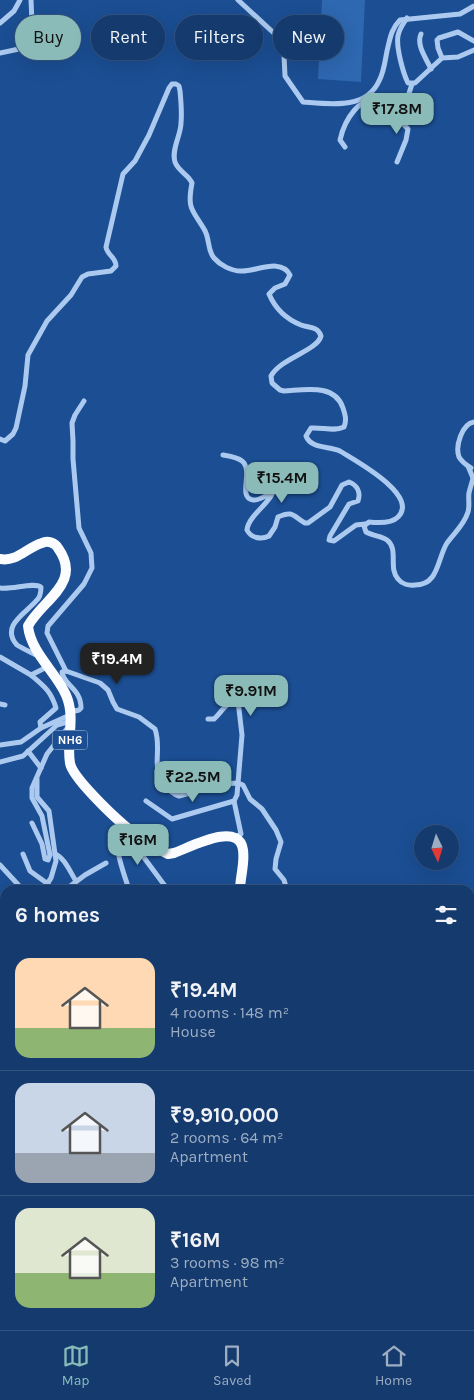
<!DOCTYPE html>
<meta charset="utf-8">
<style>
body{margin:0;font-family:Karla,sans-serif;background:#1d4173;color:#f1f3f6;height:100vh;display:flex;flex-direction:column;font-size:19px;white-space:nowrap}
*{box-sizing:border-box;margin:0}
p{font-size:16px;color:#9dadc2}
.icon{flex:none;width:28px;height:28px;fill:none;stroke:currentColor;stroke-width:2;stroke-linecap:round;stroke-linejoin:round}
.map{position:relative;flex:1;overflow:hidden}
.panel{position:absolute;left:0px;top:885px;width:475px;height:445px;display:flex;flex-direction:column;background:#143a6e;border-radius:15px 15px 0 0;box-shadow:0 5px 20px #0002,0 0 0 1px #335481}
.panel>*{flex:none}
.banner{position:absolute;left:15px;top:15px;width:445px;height:45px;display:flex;gap:10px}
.needle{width:32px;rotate:176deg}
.controls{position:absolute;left:414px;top:825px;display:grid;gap:10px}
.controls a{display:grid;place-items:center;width:45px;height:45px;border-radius:50%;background:#143a6e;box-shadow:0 5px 20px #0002,0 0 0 1px #335481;font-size:25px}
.price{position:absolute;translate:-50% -42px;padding:0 11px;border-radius:10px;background:#8bbbb9;color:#111;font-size:16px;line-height:32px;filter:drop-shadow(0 1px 2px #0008)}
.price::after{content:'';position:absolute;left:50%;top:30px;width:15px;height:11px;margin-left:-8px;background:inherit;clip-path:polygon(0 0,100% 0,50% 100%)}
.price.selected{background:#222;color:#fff}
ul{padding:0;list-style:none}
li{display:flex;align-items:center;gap:15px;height:125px;padding:0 15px}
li+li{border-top:1px solid #335481}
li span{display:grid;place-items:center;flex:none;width:140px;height:100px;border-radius:15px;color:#555}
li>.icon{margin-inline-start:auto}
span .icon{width:60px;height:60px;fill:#fffc;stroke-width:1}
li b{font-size:21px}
h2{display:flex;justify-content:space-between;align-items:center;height:60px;padding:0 15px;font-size:21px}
.pill{padding:0 18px;border-radius:22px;background:#143a6e;box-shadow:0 5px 20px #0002,0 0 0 1px #335481;font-size:18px;line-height:45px}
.pill.selected{background:#8bbbb9;color:#111}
.menu{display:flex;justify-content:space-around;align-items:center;height:70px;border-top:1px solid #335481;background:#143a6e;font-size:14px;color:#9dadc2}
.menu a{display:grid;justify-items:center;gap:2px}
.menu .selected{color:#8bbbb9}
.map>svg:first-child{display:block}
.pitch{fill:#2e68b1}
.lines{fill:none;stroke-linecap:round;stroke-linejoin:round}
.minor{stroke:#accaef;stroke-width:5}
.trunk{stroke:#fafcff;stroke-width:10}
.labels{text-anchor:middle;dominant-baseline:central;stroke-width:5;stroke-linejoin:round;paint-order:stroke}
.shield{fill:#1b4e93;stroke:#bbcadf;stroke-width:1}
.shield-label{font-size:12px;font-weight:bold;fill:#fff}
</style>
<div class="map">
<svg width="474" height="1330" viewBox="0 0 474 1330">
<rect width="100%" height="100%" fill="#1b4e93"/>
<polygon class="pitch" points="322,0 365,0 361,82 318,79"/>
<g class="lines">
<g class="minor">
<path d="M238 0 276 35 284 55 285 76 303 102C329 104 366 110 379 81 384 72 385 61 387 51 390 39 391 29 400 20L460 14 474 6"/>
<path d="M407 18C403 24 399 29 398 36 396 47 403 73 408 83H415L442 58 458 57 474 50"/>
<polyline points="0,23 14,11 20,0"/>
<path d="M421 34C416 45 426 58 431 69"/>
<polyline points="0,53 19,49 30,42 32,22 31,0"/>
<polyline points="442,58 438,48 437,40 439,38 458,32 474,41"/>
<polyline points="390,110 408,129 406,140 397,162"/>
<path d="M345 147 340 140C344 122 360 91 383 103L384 107 390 110 404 109 412 84"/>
<path d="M84 401 75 415 72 423 73 441V459L79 528 91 553 92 568 84 584 48 626 47 633 66 671 100 683 108 690 113 702 117 709 139 717 155 729C163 751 148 772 169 790 173 793 175 795 179 796L223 784 238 783 243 785 250 799 262 809 276 830 281 842 276 859 275 869 284 880 287 890"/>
<path d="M0 439 5 441 13 434 16 428 25 386 28 355 47 321 71 295 82 277 88 274 111 271 116 266C116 257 107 255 106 247L123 174 135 161 149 135 169 88 172 84H176L179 86 180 91C181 101 182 112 181 123 181 135 171 150 175 162 178 171 189 175 192 183 187 209 192 209 204 229 210 238 207 250 214 258 220 265 231 271 241 271 255 272 281 257 290 275L285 284 275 288 269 294C275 308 286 319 301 325 309 328 318 326 321 336 317 351 281 358 271 376L272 383 280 390 284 391C304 390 335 383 343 408 345 414 347 420 344 427 333 432 323 427 311 428L306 436C311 449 329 446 340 451 354 460 420 495 398 517 391 524 378 523 369 522L364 526 366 532C373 536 382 536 387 540 399 549 388 568 398 579 402 584 409 586 415 585 439 585 437 559 447 543 455 532 464 525 468 512 470 505 468 499 469 493 470 488 472 483 473 478L468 466"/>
<path d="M223 455C229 456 237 457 242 461 254 470 237 498 253 500 260 501 266 494 272 494 268 504 248 517 247 530 251 538 261 540 269 536L275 527 278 517C293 510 293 516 305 523H308L330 507 342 485 349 482C357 485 361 492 358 501L349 504 330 536 329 540 334 541 356 525 365 524"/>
<path d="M471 468C466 465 462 462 459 457 455 446 462 424 474 422"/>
<path d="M0 588C12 590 33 582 41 587 41 591 40 598 36 601 26 613 0 626 17 645 23 649 31 652 38 656"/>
<polyline points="0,657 31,675 47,667"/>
<path d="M66 671 62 672C63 685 81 688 81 708L79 710 75 711 70 708"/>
<path d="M31 675C44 686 51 691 56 708L40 722 41 728"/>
<polyline points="0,704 5,705"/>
<polyline points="0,745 21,742 41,728 70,715"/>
<polyline points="28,751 41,768"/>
<polyline points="0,762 23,756 57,725 71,721"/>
<polyline points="37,779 37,797 49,811 56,861 51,878 43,890"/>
<path d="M146 801 172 819 234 801 237 795 242 735 238 701C227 700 222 712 214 719H208"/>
<polyline points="32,823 42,844 45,859 48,860 50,855 42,816 32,798 32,788 47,754 69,726"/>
<path d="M121 830C112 848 124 872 129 890"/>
<polyline points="120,833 142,855 168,890"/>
<polyline points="234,838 241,834 234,801"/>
<polyline points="23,854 30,871 48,884"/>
<path d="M55 854C65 858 70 872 76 881"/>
<polyline points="0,865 23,890"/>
<polyline points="65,890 85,875 106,863"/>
<polyline points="0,902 5,902"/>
<polyline points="0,908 5,914"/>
<polyline points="470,1135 474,1136"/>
<polyline points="470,1139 474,1141"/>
<polyline points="0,1183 5,1194"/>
<polyline points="0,1275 5,1277"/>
<polyline points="0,1294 5,1294"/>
<polyline points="321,1330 322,1325"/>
</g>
<g class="trunk">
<path d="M0 559C17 562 26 548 42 543 48 540 55 543 58 548 83 583 43 599 28 626 31 653 56 672 66 695 76 718 66 740 70 763 72 777 112 815 124 825 136 835 149 843 162 851L168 854 174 853C189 848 239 820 243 850 245 864 240 877 240 890"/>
<polyline points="373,1325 373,1330"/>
</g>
</g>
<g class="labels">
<rect class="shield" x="52.5" y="730.5" width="35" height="19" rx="4"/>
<g class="shield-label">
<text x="70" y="740">NH6</text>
</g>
</g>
</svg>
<div class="controls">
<a><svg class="needle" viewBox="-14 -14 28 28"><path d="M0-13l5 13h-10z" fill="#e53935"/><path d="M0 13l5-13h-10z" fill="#9dadc2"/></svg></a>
</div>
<b class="price" style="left:397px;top:135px">₹17.8M</b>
<b class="price" style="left:282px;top:504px">₹15.4M</b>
<b class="price selected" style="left:117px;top:685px">₹19.4M</b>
<b class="price" style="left:251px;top:717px">₹9.91M</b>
<b class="price" style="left:193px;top:803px">₹22.5M</b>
<b class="price" style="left:138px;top:866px">₹16M</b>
<div class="banner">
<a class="pill selected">Buy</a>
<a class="pill">Rent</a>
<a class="pill">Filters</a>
<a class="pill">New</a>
</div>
<section class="panel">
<h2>6 homes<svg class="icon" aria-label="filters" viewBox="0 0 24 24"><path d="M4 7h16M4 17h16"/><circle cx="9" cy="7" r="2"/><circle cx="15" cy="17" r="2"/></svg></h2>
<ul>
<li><span style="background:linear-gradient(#ffd9b3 70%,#8fb573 0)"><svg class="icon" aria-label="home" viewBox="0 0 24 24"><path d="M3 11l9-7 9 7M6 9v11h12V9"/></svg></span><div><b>₹19.4M</b><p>4 rooms · 148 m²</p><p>House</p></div></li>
<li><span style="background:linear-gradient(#c9d6e8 70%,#9aa5b1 0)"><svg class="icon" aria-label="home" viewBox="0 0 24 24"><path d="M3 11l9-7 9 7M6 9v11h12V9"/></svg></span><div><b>₹9,910,000</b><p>2 rooms · 64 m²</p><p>Apartment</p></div></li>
<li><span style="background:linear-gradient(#dfe7d0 65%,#8fb573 0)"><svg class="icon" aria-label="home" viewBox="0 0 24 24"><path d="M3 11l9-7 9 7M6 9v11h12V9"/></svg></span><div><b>₹16M</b><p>3 rooms · 98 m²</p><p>Apartment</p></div></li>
</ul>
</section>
</div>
<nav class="menu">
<a class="selected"><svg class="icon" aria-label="map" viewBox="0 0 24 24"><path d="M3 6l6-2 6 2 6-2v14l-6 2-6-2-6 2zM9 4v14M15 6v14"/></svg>Map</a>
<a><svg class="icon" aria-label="saved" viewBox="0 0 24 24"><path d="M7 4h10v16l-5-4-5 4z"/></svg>Saved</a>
<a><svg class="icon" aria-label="home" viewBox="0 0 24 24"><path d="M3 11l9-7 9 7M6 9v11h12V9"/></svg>Home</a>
</nav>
